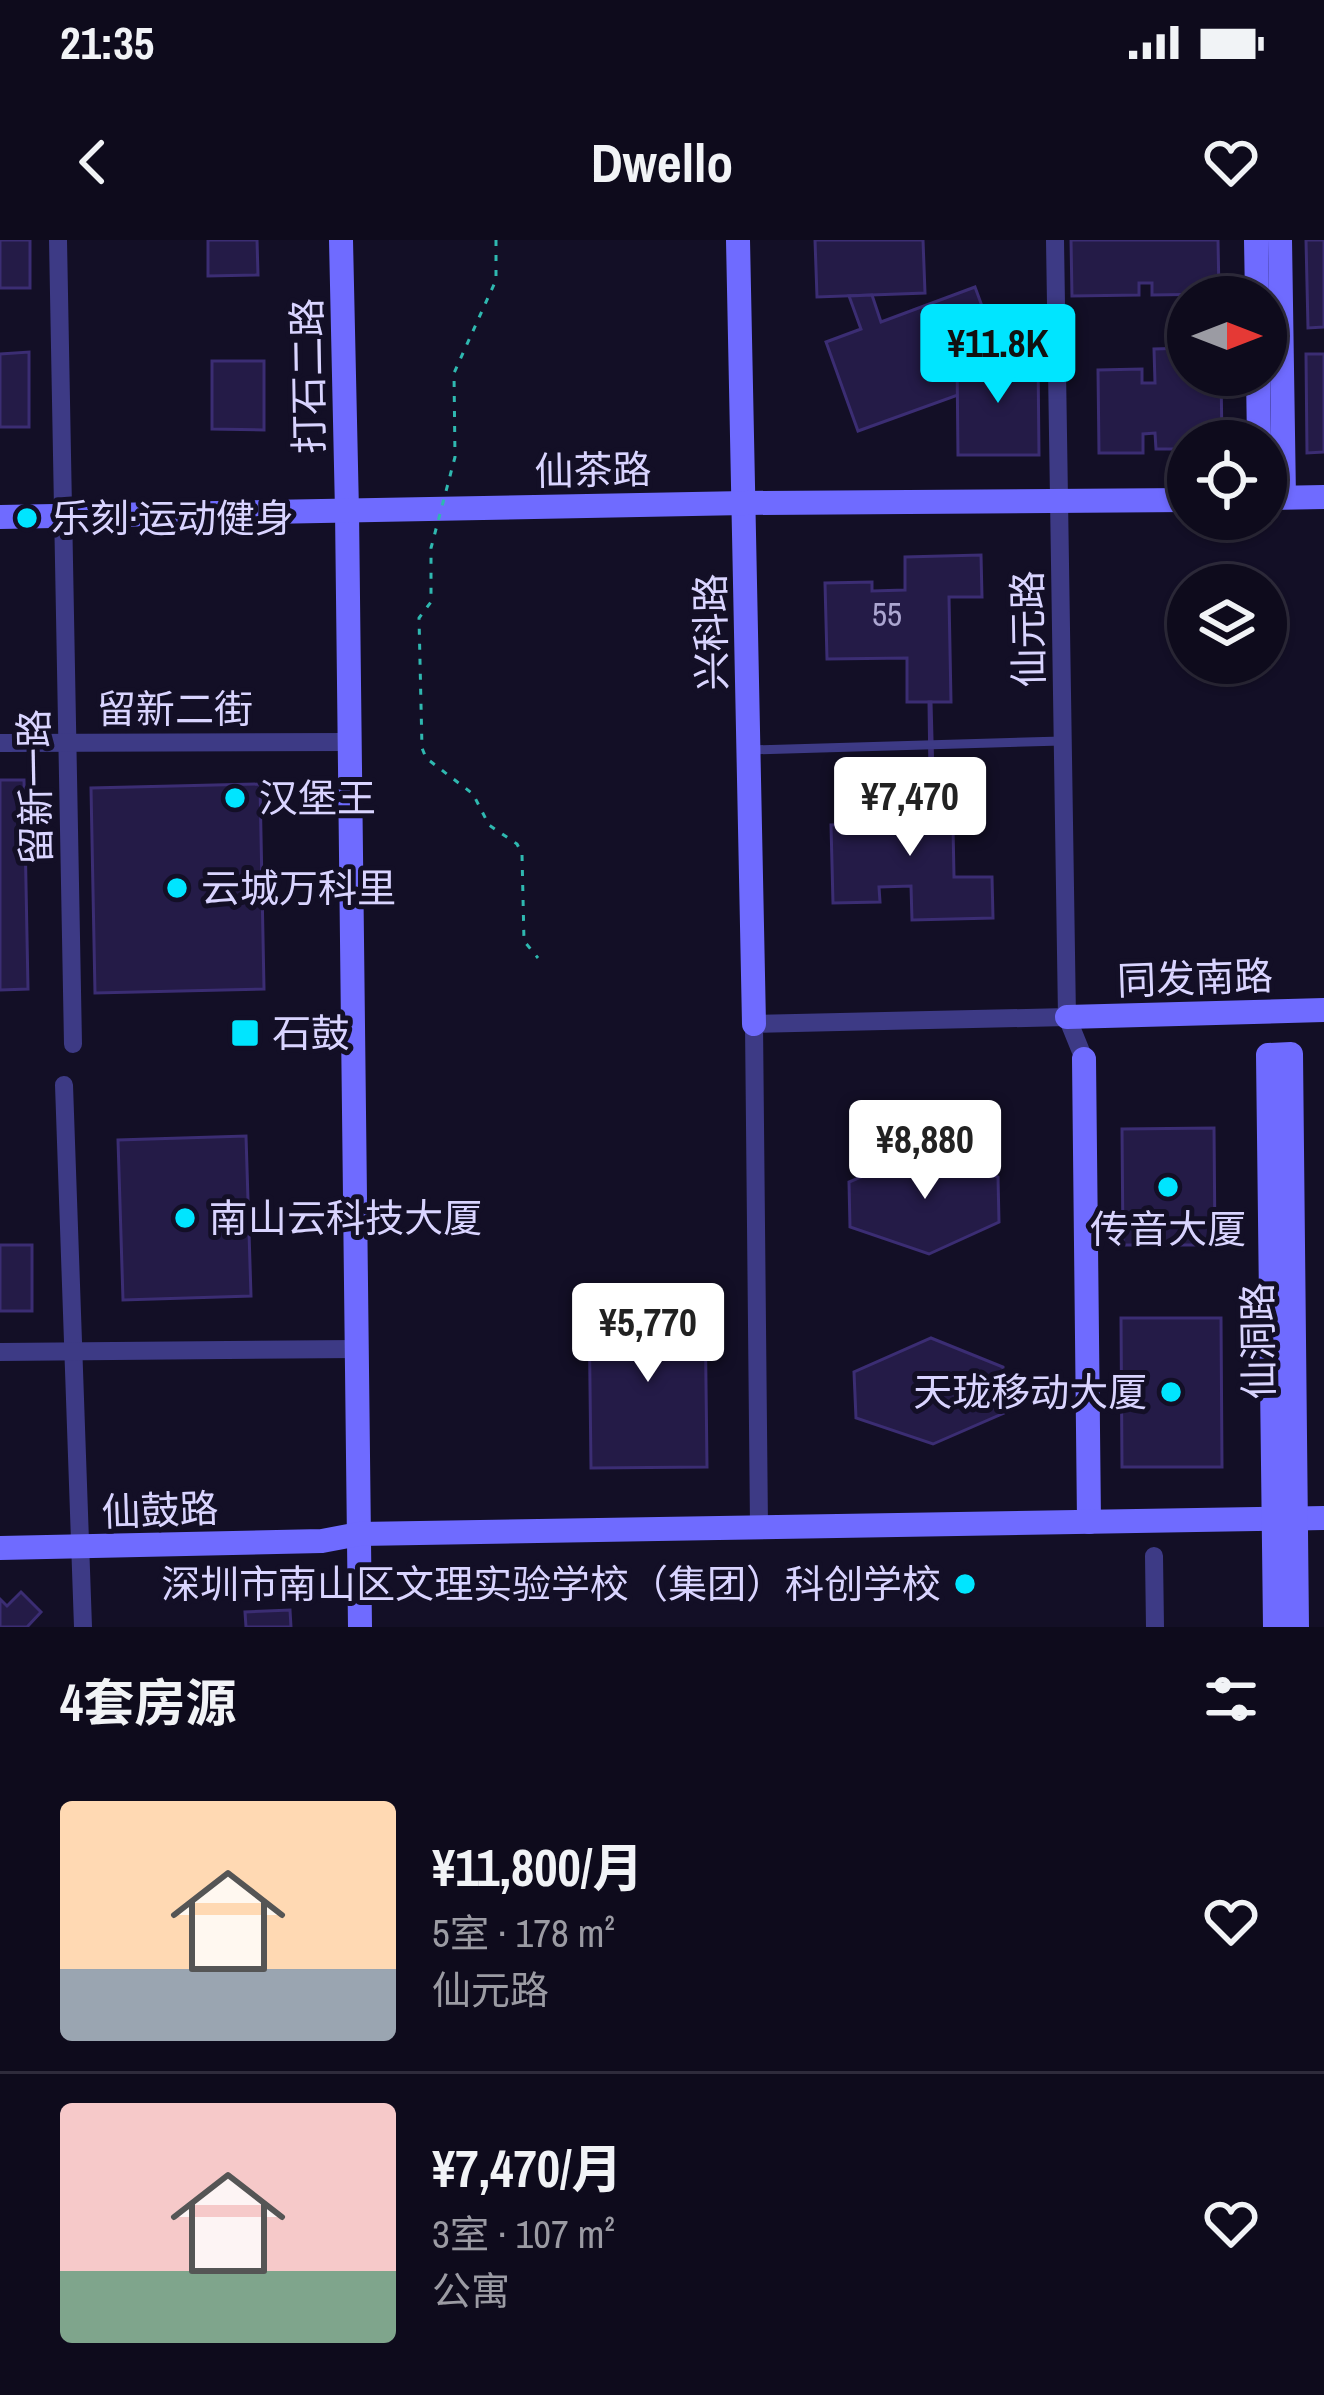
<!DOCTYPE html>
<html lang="zh">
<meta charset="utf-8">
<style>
body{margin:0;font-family:"Archivo Narrow","Noto Sans SC",sans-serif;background:#171425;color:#f1f3f6;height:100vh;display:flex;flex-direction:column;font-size:45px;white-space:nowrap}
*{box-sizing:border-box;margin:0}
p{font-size:39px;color:#9b9ba3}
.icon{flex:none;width:66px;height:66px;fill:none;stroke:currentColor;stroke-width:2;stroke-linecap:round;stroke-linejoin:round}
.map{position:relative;height:1387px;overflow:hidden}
.panel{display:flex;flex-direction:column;background:#0e0b1c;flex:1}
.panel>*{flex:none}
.needle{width:78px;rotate:90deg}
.tools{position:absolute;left:1167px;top:36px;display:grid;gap:24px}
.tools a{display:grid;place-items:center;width:120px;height:120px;border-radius:50%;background:#0e0b1c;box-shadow:0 3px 9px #0004,0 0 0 3px #2e2b3b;font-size:60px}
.price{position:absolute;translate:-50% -102px;padding:0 27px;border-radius:12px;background:#fff;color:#222;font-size:39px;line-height:78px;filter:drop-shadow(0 3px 6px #0008)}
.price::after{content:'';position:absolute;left:50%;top:72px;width:36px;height:27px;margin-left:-18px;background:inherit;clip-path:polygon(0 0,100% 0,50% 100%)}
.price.selected{background:#00e5ff;color:#111}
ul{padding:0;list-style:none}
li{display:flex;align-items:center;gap:36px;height:300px;padding:0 60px}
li+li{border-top:3px solid #2e2b3b}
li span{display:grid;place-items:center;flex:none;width:336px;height:240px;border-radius:12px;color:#555}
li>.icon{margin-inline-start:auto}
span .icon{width:144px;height:144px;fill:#fffc;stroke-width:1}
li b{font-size:51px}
h2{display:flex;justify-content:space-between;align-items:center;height:144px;padding:0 60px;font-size:51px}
.status{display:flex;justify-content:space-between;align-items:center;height:84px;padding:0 60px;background:#0e0b1c;direction:ltr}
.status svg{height:33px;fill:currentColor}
header{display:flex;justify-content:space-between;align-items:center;height:156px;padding:0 60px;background:#0e0b1c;font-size:54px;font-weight:700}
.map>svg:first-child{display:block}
.building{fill:#241b47;stroke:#3b2d73;stroke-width:3}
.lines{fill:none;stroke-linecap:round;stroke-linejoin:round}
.lane{stroke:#3d3a85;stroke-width:9}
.street{stroke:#3d3a85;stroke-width:18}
.secondary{stroke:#6f6bff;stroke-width:24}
.path-bridge{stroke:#2fb8b0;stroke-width:3;stroke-dasharray:6 9;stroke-linecap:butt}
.poi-dot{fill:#00e5ff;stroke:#130f26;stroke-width:4.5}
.labels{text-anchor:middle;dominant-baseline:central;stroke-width:10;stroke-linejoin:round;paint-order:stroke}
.number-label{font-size:33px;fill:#aca6d1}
.street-label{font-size:39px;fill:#d9d4ff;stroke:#130f26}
.poi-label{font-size:39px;fill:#d9d4ff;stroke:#130f26;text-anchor:start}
</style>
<div class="status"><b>21:35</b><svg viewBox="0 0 49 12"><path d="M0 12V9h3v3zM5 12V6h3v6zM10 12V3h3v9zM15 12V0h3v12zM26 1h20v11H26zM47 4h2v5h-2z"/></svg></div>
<header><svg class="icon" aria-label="back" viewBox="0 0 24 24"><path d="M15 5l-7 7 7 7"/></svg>Dwello<svg class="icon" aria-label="heart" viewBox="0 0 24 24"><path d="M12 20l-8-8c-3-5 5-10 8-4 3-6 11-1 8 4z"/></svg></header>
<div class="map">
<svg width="1324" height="1387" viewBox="0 0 1324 1387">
<rect width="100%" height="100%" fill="#130f26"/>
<g class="building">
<rect x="0" y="0" width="30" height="48"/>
<polygon points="208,0 257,0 258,35 208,36"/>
<polygon points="815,0 923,0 925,53 817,57"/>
<polygon points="1071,0 1218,0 1219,54 1152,55 1152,43 1139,43 1139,55 1072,56"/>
<polygon points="1306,0 1324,0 1324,87 1308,88"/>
<polygon points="975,47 1001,118 957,118 958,155 858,191 826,102 861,89 849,56 872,55 881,82"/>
<polygon points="1188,108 1188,135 1221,135 1222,201 1188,201 1188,209 1156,209 1155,193 1143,194 1143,213 1099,213 1098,130 1142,129 1142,143 1155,143 1154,109"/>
<polygon points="29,112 29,187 0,187 0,114"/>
<polygon points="1306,114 1324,114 1324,212 1307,213"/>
<polygon points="957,118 1038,118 1039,215 958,215"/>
<polygon points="212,121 264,121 264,190 212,189"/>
<polygon points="981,315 982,357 949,357 951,462 907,462 907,418 827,419 825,343 872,342 872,351 905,350 905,317"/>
<polygon points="929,462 931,462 933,536 930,536"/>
<polygon points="952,535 954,637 992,637 993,678 912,680 911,646 879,647 880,662 833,663 831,585 910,583 909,536"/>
<polygon points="0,540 24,540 28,749 0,750"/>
<polygon points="260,544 264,749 95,753 91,548"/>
<polygon points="1214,888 1215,1005 1123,1005 1122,889"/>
<polygon points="246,896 251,1056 123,1060 118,900"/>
<polygon points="927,909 998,937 999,982 929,1014 850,987 849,942"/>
<rect x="0" y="1005" width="32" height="66"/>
<polygon points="705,1061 707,1227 591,1228 589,1063"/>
<polygon points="1121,1078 1221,1078 1222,1227 1122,1227"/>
<polygon points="931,1098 1003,1127 1004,1173 933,1204 856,1178 854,1132"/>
<polygon points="21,1352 41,1372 27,1387 0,1387 0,1359 7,1366"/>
<polygon points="290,1370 291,1387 246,1387 245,1372"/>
</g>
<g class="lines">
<polyline class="lane" points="750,510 1062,501"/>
<g class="street">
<polyline points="58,0 73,804"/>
<polyline points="1055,0 1067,777 1084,819"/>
<polyline points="0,503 350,502"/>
<polyline points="64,845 83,1387"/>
<polyline points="0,1112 357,1109"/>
<polyline points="759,1287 754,784 1067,777"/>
<polyline points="1154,1316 1155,1387"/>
</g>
<g class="secondary">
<polyline points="341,0 347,271 360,1387"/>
<polyline points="738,0 754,784"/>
<polyline points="1256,0 1257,57"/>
<polyline points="1280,0 1284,257"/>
<polyline points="1258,135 1259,201"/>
<polyline points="1266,258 1324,257"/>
<polyline points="0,277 745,263 1188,260"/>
<polyline points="1067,777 1324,770"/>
<polyline points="1084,819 1089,1282"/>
<polyline points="0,1308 322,1301 359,1294 1324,1278"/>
<polyline points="1275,1387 1268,815 1291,814 1297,1387"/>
</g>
<polyline class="path-bridge" points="496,0 496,40 454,133 455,217 431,308 431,362 419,378 422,508 426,518 473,554 489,585 517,604 522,614 524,701 538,718"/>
</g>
<g class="poi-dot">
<circle cx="27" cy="278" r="12"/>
<circle cx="235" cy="558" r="12"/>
<circle cx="177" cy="648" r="12"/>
<rect x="230" y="778" width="30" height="30" rx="6"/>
<circle cx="1168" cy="947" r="12"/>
<circle cx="185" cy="978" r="12"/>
<circle cx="1171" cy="1152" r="12"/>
<circle cx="965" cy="1344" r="12"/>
</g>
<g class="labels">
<g class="number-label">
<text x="887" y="374">55</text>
</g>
<g class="street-label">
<text transform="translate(308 136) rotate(-91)">打石二路</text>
<text transform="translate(593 230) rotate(-1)">仙茶路</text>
<text transform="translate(1028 389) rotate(-91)">仙元路</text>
<text transform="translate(711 392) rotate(-91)">兴科路</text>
<text x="175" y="469">留新二街</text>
<text transform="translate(35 547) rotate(-91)">留新一路</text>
<text transform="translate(1195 738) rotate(-2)">同发南路</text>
<text transform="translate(1258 1101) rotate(-91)">仙洞路</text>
<text transform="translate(160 1270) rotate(-2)">仙鼓路</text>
</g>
<g class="poi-label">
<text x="51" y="278">乐刻·运动健身</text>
<text x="259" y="558">汉堡王</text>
<text x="201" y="648">云城万科里</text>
<text x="272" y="793">石鼓</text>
<text x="209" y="978">南山云科技大厦</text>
<text x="1168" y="989" text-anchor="middle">传音大厦</text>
<text x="1147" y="1152" text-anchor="end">天珑移动大厦</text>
<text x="941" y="1344" text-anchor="end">深圳市南山区文理实验学校（集团）科创学校</text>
</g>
</g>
</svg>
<div class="tools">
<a><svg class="needle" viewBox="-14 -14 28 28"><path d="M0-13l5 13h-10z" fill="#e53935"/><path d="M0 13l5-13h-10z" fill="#9b9ba3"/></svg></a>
<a><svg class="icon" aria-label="locate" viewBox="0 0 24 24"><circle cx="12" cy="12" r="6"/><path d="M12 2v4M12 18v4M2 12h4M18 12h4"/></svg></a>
<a><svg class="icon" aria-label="layers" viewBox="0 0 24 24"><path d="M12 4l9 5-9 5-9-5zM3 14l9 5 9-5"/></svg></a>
</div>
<b class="price selected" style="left:998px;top:166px">¥11.8K</b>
<b class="price" style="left:910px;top:619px">¥7,470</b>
<b class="price" style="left:925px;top:962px">¥8,880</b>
<b class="price" style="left:648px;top:1145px">¥5,770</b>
</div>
<section class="panel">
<h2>4套房源<svg class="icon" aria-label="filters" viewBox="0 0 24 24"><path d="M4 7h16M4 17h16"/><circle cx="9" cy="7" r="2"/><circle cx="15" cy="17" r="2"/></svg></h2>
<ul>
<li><span style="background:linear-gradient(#ffd9b3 70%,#9aa5b1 0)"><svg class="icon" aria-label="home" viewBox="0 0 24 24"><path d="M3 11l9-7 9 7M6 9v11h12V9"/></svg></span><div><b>¥11,800/月</b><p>5室 · 178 m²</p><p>仙元路</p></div><svg class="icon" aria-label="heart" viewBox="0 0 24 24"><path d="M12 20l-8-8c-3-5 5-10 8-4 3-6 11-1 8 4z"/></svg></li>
<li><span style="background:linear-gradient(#f6c9c9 70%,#7fa58c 0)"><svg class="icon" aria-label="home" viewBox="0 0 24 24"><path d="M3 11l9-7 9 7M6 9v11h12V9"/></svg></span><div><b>¥7,470/月</b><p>3室 · 107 m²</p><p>公寓</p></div><svg class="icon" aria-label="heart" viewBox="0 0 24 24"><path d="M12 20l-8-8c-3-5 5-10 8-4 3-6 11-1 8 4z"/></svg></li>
</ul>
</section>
